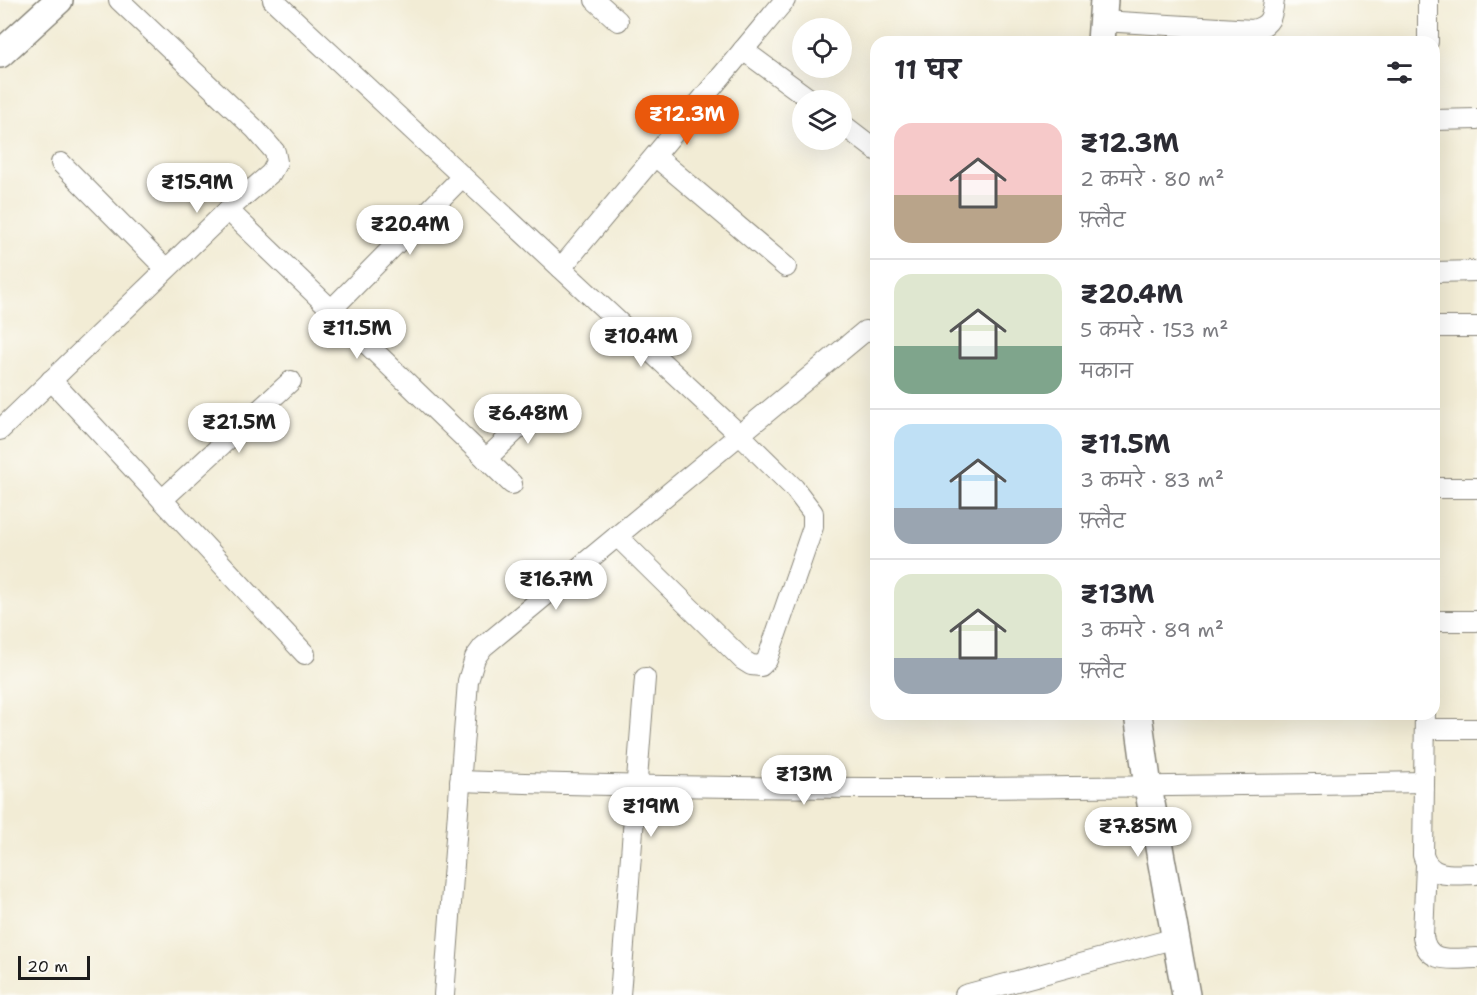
<!DOCTYPE html>
<html lang="hi">
<meta charset="utf-8">
<style>
body{margin:0;font-family:"Shantell Sans","Playpen Sans Deva",sans-serif;background:#f2f2f3;color:#2b2b33;height:100vh;display:flex;flex-direction:column;font-size:22px;white-space:nowrap}
*{box-sizing:border-box;margin:0}
p{font-size:20px;color:#7c7c81}
.icon{flex:none;width:33px;height:33px;fill:none;stroke:currentColor;stroke-width:2;stroke-linecap:round;stroke-linejoin:round}
.map{position:relative;flex:1;overflow:hidden}
.side{position:absolute;left:870px;top:36px;width:570px;height:684px;display:flex;flex-direction:column;background:#fff;border-radius:18px;box-shadow:0 6px 24px #0002}
.side>*{flex:none}
.controls{position:absolute;left:792px;top:18px;display:grid;gap:12px}
.controls a{display:grid;place-items:center;width:60px;height:60px;border-radius:50%;background:#fff;box-shadow:0 6px 24px #0002;font-size:30px}
.scale{position:absolute;left:18px;bottom:15px;width:72px;box-sizing:border-box;padding-left:6px;border:3px solid #1c1c1c;border-top:0;font-size:16px;line-height:21px;white-space:nowrap;color:#1c1c1c;-webkit-text-stroke:4px #fdfcf7;paint-order:stroke}
.price{position:absolute;translate:-50% -51px;padding:0 14px;border-radius:21px;background:#fff;color:#222;font-size:20px;line-height:39px;filter:drop-shadow(0 2px 3px #0008)}
.price::after{content:'';position:absolute;left:50%;top:36px;width:18px;height:14px;margin-left:-9px;background:inherit;clip-path:polygon(0 0,100% 0,50% 100%)}
.price.on{background:#ea580c;color:#fff}
ul{padding:0;list-style:none}
li{display:flex;align-items:center;gap:18px;height:150px;padding:0 24px}
li+li{border-top:2px solid #e1e1e2}
li span{display:grid;place-items:center;flex:none;width:168px;height:120px;border-radius:18px;color:#555}
li>.icon{margin-inline-start:auto}
span .icon{width:72px;height:72px;fill:#fffc;stroke-width:1}
li b{font-size:26px}
h2{display:flex;justify-content:space-between;align-items:center;height:72px;padding:0 24px;font-size:26px}
.map>svg:first-child{display:block}
.lines{fill:none;stroke-linecap:round;stroke-linejoin:round}
.street-casing{stroke:#878478;stroke-width:22}
.secondary-casing{stroke:#878478;stroke-width:30}
.street{stroke:#fff;stroke-width:20}
.secondary{stroke:#fff;stroke-width:27}
</style>
<div class="map">
<svg width="1477" height="995" viewBox="0 0 1477 995">
<rect width="100%" height="100%" fill="#fdfcf7"/>
<filter id="ink" filterUnits="userSpaceOnUse"><feTurbulence type="fractalNoise" baseFrequency=".0167" numOctaves="2"/><feDisplacementMap in="SourceGraphic" scale="12" xChannelSelector="R" yChannelSelector="G"/><feConvolveMatrix kernelMatrix="1 2 1 2 8 2 1 2 1" color-interpolation-filters="sRGB"/></filter>
<filter id="wash" filterUnits="userSpaceOnUse"><feTurbulence type="fractalNoise" baseFrequency=".008" numOctaves="4" result="noise"/><feDisplacementMap in="SourceGraphic" scale="24" xChannelSelector="R" yChannelSelector="G"/><feGaussianBlur stdDeviation="1.35" result="paint"/><feColorMatrix in="noise" values="0 0 0 0 0 0 0 0 0 0 0 0 0 0 0 0 0 1.4 0 .05"/><feComposite in="paint" operator="in"/></filter>
<g filter="url(#wash)">
<rect width="100%" height="100%" fill="#f2ecd5"/>
</g>
<g filter="url(#ink)">
<g class="lines">
<defs>
<g id="street">
<polyline points="273,0 739,434 794,488 813,513 813,527 767,660 761,666 751,665 743,660 617,536"/>
<polyline points="595,0 618,21"/>
<path d="M1102 21 1253 30C1271 25 1272 17 1274 0"/>
<polyline points="1428,42 1428,0"/>
<polyline points="743,50 811,100"/>
<polyline points="1434,120 1477,119"/>
<polyline points="842,124 876,150"/>
<polyline points="655,156 786,267"/>
<polyline points="61,163 166,269"/>
<polyline points="228,210 512,484"/>
<polyline points="561,268 785,0"/>
<polyline points="1434,272 1477,271"/>
<polyline points="332,309 462,177"/>
<polyline points="1434,327 1477,327"/>
<polyline points="51,380 305,654"/>
<polyline points="0,430 228,210 271,173 277,162 275,152 255,129 119,0"/>
<polyline points="486,459 545,403"/>
<polyline points="1434,488 1477,488"/>
<polyline points="162,500 291,381"/>
<polyline points="1434,621 1477,621"/>
<path d="M1425 714 1423 855C1430 880 1456 874 1477 874"/>
<polyline points="1425,729 1477,729"/>
<path d="M460 781C781 792 1103 788 1424 782"/>
<path d="M1426 865 1423 936C1427 966 1454 958 1477 958"/>
<polyline points="444,995 468,681 475,658 483,647 865,331"/>
<polyline points="620,995 645,678"/>
<polyline points="965,995 1176,938"/>
</g>
<g id="secondary">
<polyline points="1101,42 1104,0"/>
<polyline points="0,54 59,0"/>
<polyline points="1138,714 1148,787 1186,995"/>
</g>
</defs>
<use href="#street" class="street-casing"/>
<use href="#secondary" class="secondary-casing"/>
<use href="#street" class="street"/>
<use href="#secondary" class="secondary"/>
</g>
</g>
</svg>
<div class="controls">
<a><svg class="icon" aria-label="locate" viewBox="0 0 24 24"><circle cx="12" cy="12" r="6"/><path d="M12 2v4M12 18v4M2 12h4M18 12h4"/></svg></a>
<a><svg class="icon" aria-label="layers" viewBox="0 0 24 24"><path d="M12 4l9 5-9 5-9-5zM3 14l9 5 9-5"/></svg></a>
</div>
<div class="scale">20 m</div>
<b class="price on" style="left:687px;top:146px">₹12.3M</b>
<b class="price" style="left:197px;top:214px">₹15.9M</b>
<b class="price" style="left:410px;top:256px">₹20.4M</b>
<b class="price" style="left:357px;top:360px">₹11.5M</b>
<b class="price" style="left:641px;top:368px">₹10.4M</b>
<b class="price" style="left:528px;top:445px">₹6.48M</b>
<b class="price" style="left:239px;top:454px">₹21.5M</b>
<b class="price" style="left:556px;top:611px">₹16.7M</b>
<b class="price" style="left:804px;top:806px">₹13M</b>
<b class="price" style="left:651px;top:838px">₹19M</b>
<b class="price" style="left:1138px;top:858px">₹7.85M</b>
<section class="side">
<h2>11 घर<svg class="icon" aria-label="filters" viewBox="0 0 24 24"><path d="M4 7h16M4 17h16"/><circle cx="9" cy="7" r="2"/><circle cx="15" cy="17" r="2"/></svg></h2>
<ul>
<li><span style="background:linear-gradient(#f6c9c9 60%,#b9a48a 0)"><svg class="icon" aria-label="home" viewBox="0 0 24 24"><path d="M3 11l9-7 9 7M6 9v11h12V9"/></svg></span><div><b>₹12.3M</b><p>2 कमरे · 80 m²</p><p>फ़्लैट</p></div></li>
<li><span style="background:linear-gradient(#dfe7d0 60%,#7fa58c 0)"><svg class="icon" aria-label="home" viewBox="0 0 24 24"><path d="M3 11l9-7 9 7M6 9v11h12V9"/></svg></span><div><b>₹20.4M</b><p>5 कमरे · 153 m²</p><p>मकान</p></div></li>
<li><span style="background:linear-gradient(#bfe0f5 70%,#9aa5b1 0)"><svg class="icon" aria-label="home" viewBox="0 0 24 24"><path d="M3 11l9-7 9 7M6 9v11h12V9"/></svg></span><div><b>₹11.5M</b><p>3 कमरे · 83 m²</p><p>फ़्लैट</p></div></li>
<li><span style="background:linear-gradient(#dfe7d0 70%,#9aa5b1 0)"><svg class="icon" aria-label="home" viewBox="0 0 24 24"><path d="M3 11l9-7 9 7M6 9v11h12V9"/></svg></span><div><b>₹13M</b><p>3 कमरे · 89 m²</p><p>फ़्लैट</p></div></li>
</ul>
</section>
</div>
